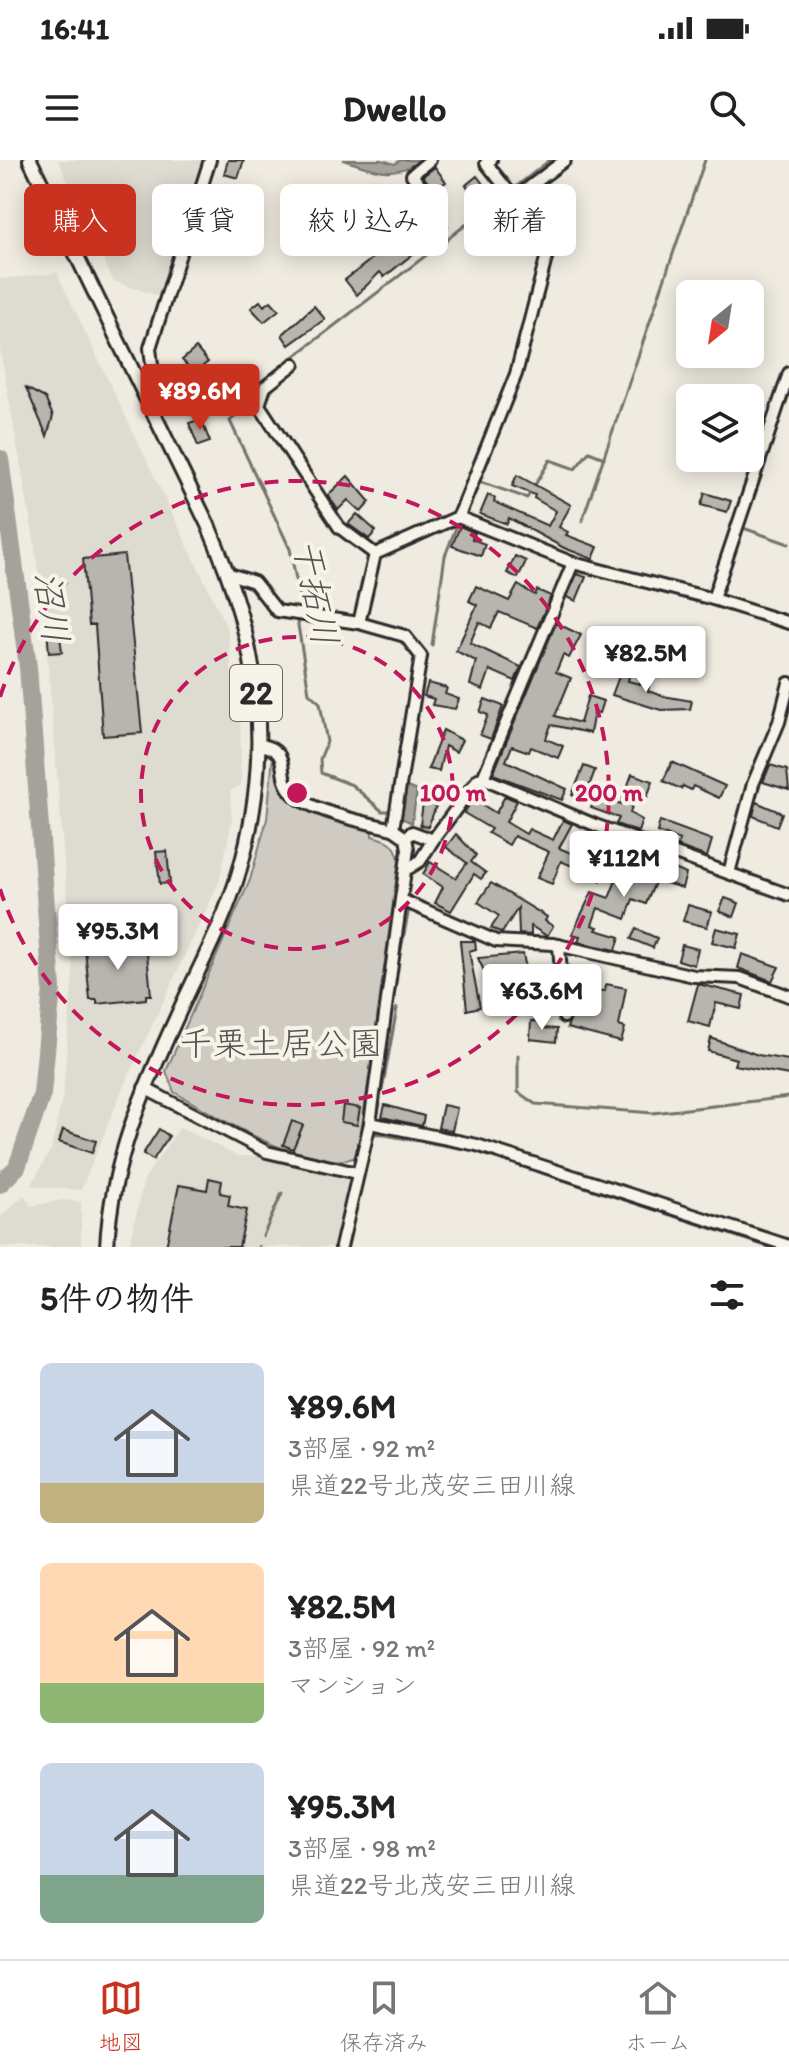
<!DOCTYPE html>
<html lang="ja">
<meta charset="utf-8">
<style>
body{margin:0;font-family:Itim,"Klee One",sans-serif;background:#f6f6f6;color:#222;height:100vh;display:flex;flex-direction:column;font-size:30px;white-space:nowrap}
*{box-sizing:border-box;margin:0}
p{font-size:26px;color:#767676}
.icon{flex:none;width:44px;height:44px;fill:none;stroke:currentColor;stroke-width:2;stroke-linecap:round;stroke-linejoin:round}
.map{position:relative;height:1087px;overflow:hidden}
.details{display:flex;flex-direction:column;background:#fff;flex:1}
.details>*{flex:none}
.hud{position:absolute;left:24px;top:24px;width:742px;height:72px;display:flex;gap:16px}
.needle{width:52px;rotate:210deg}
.controls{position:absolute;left:676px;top:120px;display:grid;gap:16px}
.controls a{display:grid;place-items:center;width:88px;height:88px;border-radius:12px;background:#fff;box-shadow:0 4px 20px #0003;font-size:40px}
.price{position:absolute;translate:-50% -68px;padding:0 18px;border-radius:8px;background:#fff;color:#222;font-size:26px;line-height:52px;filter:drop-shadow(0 2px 4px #0008)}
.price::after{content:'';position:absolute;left:50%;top:48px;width:24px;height:18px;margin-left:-12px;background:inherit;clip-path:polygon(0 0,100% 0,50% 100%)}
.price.active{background:#c8321e;color:#fff}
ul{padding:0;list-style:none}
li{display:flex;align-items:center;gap:24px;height:200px;padding:0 40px}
li span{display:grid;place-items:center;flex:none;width:224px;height:160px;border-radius:12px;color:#555}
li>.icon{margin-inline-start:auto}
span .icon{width:96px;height:96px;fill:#fffc;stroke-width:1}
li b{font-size:34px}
h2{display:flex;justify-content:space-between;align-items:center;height:96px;padding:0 40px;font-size:34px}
.tag{padding:0 28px;border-radius:12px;background:#fff;box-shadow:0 4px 20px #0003;font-size:28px;line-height:72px}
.tag.active{background:#c8321e;color:#fff}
.status{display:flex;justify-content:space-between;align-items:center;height:56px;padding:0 40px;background:#fff;direction:ltr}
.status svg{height:22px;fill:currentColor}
header{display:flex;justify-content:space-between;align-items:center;height:104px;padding:0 40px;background:#fff;font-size:36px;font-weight:700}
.tabs{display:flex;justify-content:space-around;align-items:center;height:112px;border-top:2px solid #e0e0e0;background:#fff;font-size:22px;color:#767676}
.tabs a{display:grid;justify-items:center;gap:4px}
.tabs .active{color:#c8321e}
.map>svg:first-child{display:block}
.built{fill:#dedbd1}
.green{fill:#cfcbc2;stroke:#7d7b76;stroke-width:2}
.water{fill:#a4a29a;stroke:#74726e;stroke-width:2}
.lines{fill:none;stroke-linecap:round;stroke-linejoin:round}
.stream{stroke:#74726e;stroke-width:3}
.river{stroke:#a4a29a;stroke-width:18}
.building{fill:#b8b5ae;stroke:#2b2b2b;stroke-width:2}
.minor-casing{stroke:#2b2b2b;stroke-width:16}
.major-casing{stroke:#2b2b2b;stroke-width:18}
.minor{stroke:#f7f3e8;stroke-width:10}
.major{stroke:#f7f3e8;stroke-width:12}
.ring{fill:none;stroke:#c2185b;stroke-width:4;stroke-dasharray:14 10}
.labels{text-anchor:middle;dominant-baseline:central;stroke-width:8;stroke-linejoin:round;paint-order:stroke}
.shield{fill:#f7f3e8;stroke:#686764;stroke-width:2}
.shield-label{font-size:32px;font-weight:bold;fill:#2b2b2b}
.park-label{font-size:34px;fill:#545351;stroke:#f7f3e8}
.water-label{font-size:36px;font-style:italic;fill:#555552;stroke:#f7f3e8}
.centre{fill:#c2185b;stroke:#f7f3e8;stroke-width:4}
.ring-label{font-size:24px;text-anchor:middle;font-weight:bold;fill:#c2185b;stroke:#f7f3e8;stroke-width:8;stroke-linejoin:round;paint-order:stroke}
</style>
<div class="status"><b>16:41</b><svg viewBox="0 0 49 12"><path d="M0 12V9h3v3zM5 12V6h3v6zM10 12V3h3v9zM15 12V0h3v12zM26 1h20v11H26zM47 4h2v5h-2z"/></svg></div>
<header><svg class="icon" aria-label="menu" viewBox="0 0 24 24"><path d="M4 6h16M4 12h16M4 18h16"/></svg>Dwello<svg class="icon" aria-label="search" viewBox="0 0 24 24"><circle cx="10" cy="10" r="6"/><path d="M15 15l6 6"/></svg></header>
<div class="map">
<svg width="789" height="1087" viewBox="0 0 789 1087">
<rect width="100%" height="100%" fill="#efebe0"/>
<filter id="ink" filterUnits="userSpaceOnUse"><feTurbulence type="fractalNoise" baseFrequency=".0125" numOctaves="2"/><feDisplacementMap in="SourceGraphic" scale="16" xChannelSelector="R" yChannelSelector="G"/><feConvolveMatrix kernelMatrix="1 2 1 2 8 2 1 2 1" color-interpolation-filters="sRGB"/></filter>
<g filter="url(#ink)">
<g class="built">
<polygon points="58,0 205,0 161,137 113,121"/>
<polygon points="57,113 228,470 232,516 240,536 241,625 230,631 232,661 219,722 122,930 81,1030 31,1026 51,989 63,935 73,811 45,467 34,380 0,189 0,119"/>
<polygon points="180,967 237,996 258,996 351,1016 334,1087 129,1087 144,1019"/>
<polygon points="24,1035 31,1046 62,1040 81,1042 81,1087 0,1087 0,1058"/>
</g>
<path class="green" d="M273 596 278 597 281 619 294 642 372 669V676C388 680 396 682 399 700L358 996C313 1018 215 955 174 932L166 911 250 720 267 659Z"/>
<g class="water">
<path d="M343 0H382L395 4 400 0H420C394 20 371 9 343 0Z"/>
<polygon points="405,626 417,631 412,663 401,658"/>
</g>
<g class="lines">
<g class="stream">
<polyline points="512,30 550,0"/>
<polyline points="466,351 480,322 527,338 550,300 575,309 589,292 604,298"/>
<polyline points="582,361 705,0"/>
<polyline points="746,369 789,384"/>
<polyline points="432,485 445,396 457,365"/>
<polyline points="424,508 428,496"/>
<polyline points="392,651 382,651 352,625 321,613 320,599 327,582 320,543 309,533 298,465 301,445 290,389 230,261 250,243 261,222 506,34"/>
<polyline points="394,824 409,749"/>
<polyline points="518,895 518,932 535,944 653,953 789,937"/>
<polyline points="382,931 397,848"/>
<polyline points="377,958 380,944"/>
<polyline points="359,1033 373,973 471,990 769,1087"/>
<polyline points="263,1076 282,1033"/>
<polyline points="258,1087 259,1086"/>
</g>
<polyline class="river" points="0,299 28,507 52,828 42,934 17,1007 0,1024"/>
</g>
<g class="building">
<polygon points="228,0 244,0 238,18 224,14"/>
<polygon points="435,7 446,22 434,30 423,16"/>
<polygon points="477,16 491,34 480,43 466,25"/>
<polygon points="379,49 402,77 405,74 408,78 438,53 448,66 384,117 380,112 357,135 345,120 388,86 375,69 354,85 346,74"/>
<polygon points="260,141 264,146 271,141 279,150 264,162 251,148"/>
<polygon points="314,146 325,159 289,185 282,175"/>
<polygon points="196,188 208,202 194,213 182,200"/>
<polygon points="26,228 45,238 53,256 47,276"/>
<polygon points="206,229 219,250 212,254 198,234"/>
<polygon points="201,259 210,282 198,286 189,263"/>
<polygon points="517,315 571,345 559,367 568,372 566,375 598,387 593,399 564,388 509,358 507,364 480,354 488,335 495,338 494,342 548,366 556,351 534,338 535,335 512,326"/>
<polygon points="348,316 370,342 361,352 348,340 338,350 328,335"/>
<polygon points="705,333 731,341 727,352 701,345"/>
<polygon points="357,354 376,371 369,379 348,364"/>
<polygon points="460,366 475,373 472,379 485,384 481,396 452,386"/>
<polygon points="124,395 142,573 103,576 95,465 89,465 83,399"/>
<polygon points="515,396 526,401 518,418 507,413"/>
<polygon points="577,414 586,417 576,441 567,437"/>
<polygon points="518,425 535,435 537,430 551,436 537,468 499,452 491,468 479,462 470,483 521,507 515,521 490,510 483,530 470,525 476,501 456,491 477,445 469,441 476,426 509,441"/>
<polygon points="556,463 581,475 569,498 563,495 556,512 571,518 555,556 580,563 588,536 603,541 599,553 594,552 590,573 551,565 546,579 563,586 558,598 531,587 529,592 512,586 506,601 567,629 562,640 493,614"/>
<polygon points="59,468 62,492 49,493 47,469"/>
<polygon points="650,478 660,480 659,485 684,490 681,507 645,500"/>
<polygon points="623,506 631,508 628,521 649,526 648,531 663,536 692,541 690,549 661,550 612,535"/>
<polygon points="428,523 447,528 445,534 459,539 455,549 432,545 434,539 424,536"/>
<polygon points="485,539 503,546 491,579 480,575 488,555 480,552"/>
<polygon points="443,570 462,580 456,592 445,586 439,611 428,609"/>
<polygon points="672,602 725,626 719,638 693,626 691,630 683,626 681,629 663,621"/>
<polygon points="770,605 787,610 789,630 763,622"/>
<polygon points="584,606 595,610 587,632 621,644 632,614 653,621 647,637 636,633 630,653 642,660 638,672 616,664 619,658 591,648 593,643 572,635"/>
<polygon points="425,628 441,633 428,667 420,665"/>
<polygon points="505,636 517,641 506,662 526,674 529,669 553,680 563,660 572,664 559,688 576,695 572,706 561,701 552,724 537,718 549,692 514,676 509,685 488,673 491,669 464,653 473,639 496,653"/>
<polygon points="756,642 782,653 777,666 753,656"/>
<polygon points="660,661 712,680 707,697 677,686 680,680 657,672"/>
<polygon points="456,674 476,695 471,702 486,713 481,719 474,714 451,751 435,743 443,727 423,714 430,702 456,718 467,703 446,687"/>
<polygon points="594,680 609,686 612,680 622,684 616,699 603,694 597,710 584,705"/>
<polygon points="167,691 170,723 160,724 156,692"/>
<polygon points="649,697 686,714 682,728 656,720 646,744 633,739 626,759 598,748 592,765 598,767 596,770 620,777 616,790 578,782 580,776 572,774 592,732 609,738 624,700 645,708"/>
<polygon points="491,723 547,757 545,761 553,766 547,776 531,766 531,775 519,774 518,748 502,773 491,768 499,756 478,742"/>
<polygon points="725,738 739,743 734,757 719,751"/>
<polygon points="688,745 712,752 707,767 683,761"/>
<polygon points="716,768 740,774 736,788 712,782"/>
<polygon points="636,769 657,778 653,788 631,779"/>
<polygon points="140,780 140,784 146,783 151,835 146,835 146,839 97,844 97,840 90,840 85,789 92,788 92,784"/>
<polygon points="460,781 475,781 476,789 469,791 480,847 467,850"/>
<polygon points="682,785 698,789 694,805 678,800"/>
<polygon points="523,794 526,809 484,811 478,798"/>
<polygon points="742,794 779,807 772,821 738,808"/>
<polygon points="512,819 517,833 495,841 490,827"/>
<polygon points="606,824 626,828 619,866 625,868 621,882 567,868 574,847 571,847 571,829 605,831"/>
<polygon points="698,824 744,835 741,849 716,843 710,867 688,861"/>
<polygon points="531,861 543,862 543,868 557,869 556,882 530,879"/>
<polygon points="711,878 758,895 789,900 789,915 734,905 736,899 708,891"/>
<polygon points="343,945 360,948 357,965 341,962"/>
<polygon points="385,945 424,956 422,966 382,957"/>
<polygon points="443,945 457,948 452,971 438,968"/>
<polygon points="292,961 303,965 293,989 283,985"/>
<polygon points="159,969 169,976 153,1000 143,994"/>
<polygon points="63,970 96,981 92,993 59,982"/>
<polygon points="209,1018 222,1021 220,1033 230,1035 228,1046 247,1050 239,1087 166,1087 179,1025 207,1030"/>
</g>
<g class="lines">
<defs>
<g id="minor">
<polyline points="430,0 412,15 434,43"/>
<polyline points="515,38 565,0"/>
<polyline points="294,204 265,227 259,245 339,367 375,394"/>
<polyline points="146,239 155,230 150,188 210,0"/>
<polyline points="458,357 573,403 713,439 789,463"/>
<polyline points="230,414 254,422 277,451 359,463 375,394 458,357 461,351 516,214 550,83 486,3 491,0"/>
<polyline points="713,439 789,213"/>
<polyline points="359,463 405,476 421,496 393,669"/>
<path d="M258 584C299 593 269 616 298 638 319 653 368 663 393 669L406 678 408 689 370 963 341 1087"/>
<polyline points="483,618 595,665 789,735"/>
<polyline points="406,678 412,672 433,680 478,619 483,618 573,403"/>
<polyline points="409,708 420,701 433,680"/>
<polyline points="729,713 753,624 779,562 789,523"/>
<polyline points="404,741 496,781 553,784 694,816 740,818 789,836"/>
<polyline points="559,785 564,857"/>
<polyline points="144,928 267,992 357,1013"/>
<polyline points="370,963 477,985 789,1086"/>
</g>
<path id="major" d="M30 0 208 365C259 482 275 588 239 712 225 760 200 806 179 852 144 928 111 1001 107 1087"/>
</defs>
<use href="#minor" class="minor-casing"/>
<use href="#major" class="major-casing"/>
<use href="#minor" class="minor"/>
<use href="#major" class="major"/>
</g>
</g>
<g class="ring">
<circle cx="297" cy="633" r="156"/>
<path d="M0 537A312 312 0 1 1 0 729"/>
</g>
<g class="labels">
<rect class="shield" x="230" y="505" width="52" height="56" rx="6"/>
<g class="shield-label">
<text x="256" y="533">22</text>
</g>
<g class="park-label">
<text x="281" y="883">千栗土居公園</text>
</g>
<g class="water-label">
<text transform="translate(316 432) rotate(79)">干拓川</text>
<text transform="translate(52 447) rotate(82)">沼川</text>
</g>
</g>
<circle cx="297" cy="633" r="12" class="centre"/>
<g class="ring-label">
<text x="453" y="641">100 m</text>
<text x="609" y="641">200 m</text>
</g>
</svg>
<div class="controls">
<a><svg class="needle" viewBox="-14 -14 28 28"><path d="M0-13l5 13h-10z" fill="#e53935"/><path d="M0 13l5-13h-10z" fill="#767676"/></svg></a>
<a><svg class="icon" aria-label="layers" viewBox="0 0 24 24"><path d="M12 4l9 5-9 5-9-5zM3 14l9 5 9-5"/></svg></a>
</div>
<b class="price active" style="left:200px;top:272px">¥89.6M</b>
<b class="price" style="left:646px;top:534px">¥82.5M</b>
<b class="price" style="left:624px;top:739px">¥112M</b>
<b class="price" style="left:118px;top:812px">¥95.3M</b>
<b class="price" style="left:542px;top:872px">¥63.6M</b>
<div class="hud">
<a class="tag active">購入</a>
<a class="tag">賃貸</a>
<a class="tag">絞り込み</a>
<a class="tag">新着</a>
</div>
</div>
<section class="details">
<h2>5件の物件<svg class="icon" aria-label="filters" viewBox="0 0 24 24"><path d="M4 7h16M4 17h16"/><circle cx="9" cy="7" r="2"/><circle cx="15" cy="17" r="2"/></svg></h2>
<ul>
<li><span style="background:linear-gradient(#c9d6e8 75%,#c2b280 0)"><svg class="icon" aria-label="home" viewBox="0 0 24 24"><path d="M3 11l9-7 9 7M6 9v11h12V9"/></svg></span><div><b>¥89.6M</b><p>3部屋 · 92 m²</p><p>県道22号北茂安三田川線</p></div></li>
<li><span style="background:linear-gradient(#ffd9b3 75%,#8fb573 0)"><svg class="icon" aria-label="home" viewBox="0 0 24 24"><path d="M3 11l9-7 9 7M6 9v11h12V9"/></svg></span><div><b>¥82.5M</b><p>3部屋 · 92 m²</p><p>マンション</p></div></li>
<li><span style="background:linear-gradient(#c9d6e8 70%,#7fa58c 0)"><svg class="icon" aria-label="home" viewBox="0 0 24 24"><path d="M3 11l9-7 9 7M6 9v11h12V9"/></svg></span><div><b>¥95.3M</b><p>3部屋 · 98 m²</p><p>県道22号北茂安三田川線</p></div></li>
</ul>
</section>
<nav class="tabs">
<a class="active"><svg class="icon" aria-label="map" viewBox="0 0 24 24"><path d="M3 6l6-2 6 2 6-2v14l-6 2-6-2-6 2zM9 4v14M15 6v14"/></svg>地図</a>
<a><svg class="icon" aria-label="saved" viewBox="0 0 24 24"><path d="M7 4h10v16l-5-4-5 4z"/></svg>保存済み</a>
<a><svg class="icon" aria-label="home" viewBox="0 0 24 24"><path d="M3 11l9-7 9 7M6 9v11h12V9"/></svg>ホーム</a>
</nav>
